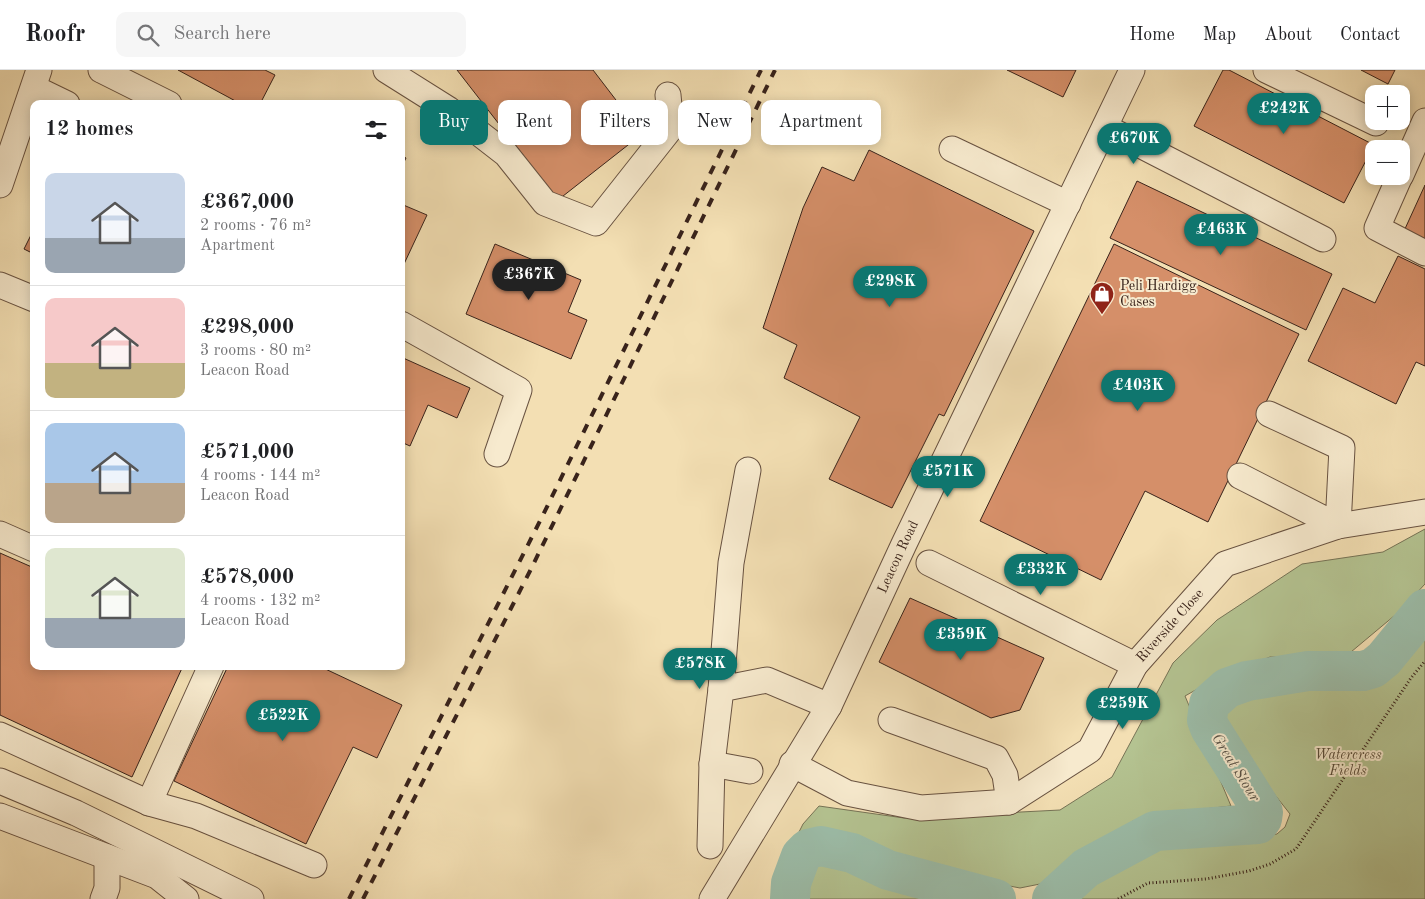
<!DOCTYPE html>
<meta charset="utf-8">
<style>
body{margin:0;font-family:"Old Standard TT",serif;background:#f6f6f6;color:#202124;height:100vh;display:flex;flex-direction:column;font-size:19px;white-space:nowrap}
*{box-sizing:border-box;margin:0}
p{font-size:16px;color:#757577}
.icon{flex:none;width:28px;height:28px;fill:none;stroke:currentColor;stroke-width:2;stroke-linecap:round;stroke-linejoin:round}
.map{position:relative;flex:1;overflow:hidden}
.sheet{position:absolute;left:30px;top:30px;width:375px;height:570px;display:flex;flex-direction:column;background:#fff;border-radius:10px;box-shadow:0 2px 12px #0003}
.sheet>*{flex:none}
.banner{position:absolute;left:420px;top:30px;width:475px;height:45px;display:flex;gap:10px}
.controls{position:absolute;left:1365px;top:15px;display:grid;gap:10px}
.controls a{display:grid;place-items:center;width:45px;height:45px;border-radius:10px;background:#fff;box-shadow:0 2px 12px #0003;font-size:25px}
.price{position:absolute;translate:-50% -42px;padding:0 11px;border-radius:18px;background:#0f766e;color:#fff;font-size:16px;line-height:32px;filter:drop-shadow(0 1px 2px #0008)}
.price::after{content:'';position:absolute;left:50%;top:30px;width:15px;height:11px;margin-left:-8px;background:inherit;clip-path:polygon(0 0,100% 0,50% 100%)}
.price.selected{background:#222;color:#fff}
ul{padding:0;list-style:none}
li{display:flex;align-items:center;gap:15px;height:125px;padding:0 15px}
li+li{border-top:1px solid #e0e0e0}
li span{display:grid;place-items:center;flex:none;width:140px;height:100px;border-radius:10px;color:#555}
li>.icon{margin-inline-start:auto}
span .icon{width:60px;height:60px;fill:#fffc;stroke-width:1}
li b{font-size:21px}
h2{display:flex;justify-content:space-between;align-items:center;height:60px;padding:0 15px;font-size:21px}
.tag{padding:0 18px;border-radius:10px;background:#fff;box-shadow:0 2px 12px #0003;font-size:18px;line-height:45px}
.tag.selected{background:#0f766e;color:#fff}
header{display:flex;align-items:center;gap:30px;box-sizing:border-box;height:70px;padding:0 25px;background:#fff;border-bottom:1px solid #e0e0e0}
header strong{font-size:24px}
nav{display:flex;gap:28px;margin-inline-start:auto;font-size:18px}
.search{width:350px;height:45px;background:#f6f6f6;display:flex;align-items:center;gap:12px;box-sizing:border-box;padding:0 18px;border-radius:10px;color:#757577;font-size:19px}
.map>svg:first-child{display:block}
.green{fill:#b4c391;stroke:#767356}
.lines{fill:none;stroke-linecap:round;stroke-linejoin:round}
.river{stroke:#9cbda9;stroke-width:40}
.building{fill:#d58f69;stroke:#39231b}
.minor-casing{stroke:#685241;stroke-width:27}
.path{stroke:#39231b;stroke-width:3;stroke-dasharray:1 2.5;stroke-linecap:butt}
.minor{stroke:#f7eace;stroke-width:25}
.rail{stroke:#39231b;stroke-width:4;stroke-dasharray:9 9;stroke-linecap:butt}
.labels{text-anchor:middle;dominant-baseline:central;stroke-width:4;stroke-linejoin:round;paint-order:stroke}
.poi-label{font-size:14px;fill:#39231b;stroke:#f7eace;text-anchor:start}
.street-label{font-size:14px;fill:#39231b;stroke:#f7eace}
.park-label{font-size:14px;font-style:italic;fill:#584b38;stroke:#f7eace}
.water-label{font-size:15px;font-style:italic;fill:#575146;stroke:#f7eace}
</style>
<header>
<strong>Roofr</strong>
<div class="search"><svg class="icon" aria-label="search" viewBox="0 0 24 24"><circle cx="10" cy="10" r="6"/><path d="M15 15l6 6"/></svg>Search here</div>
<nav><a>Home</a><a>Map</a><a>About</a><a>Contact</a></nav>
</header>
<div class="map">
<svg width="1425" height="829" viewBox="0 0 1425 829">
<rect width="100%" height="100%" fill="#f3dfb3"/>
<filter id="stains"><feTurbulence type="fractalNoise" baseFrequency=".004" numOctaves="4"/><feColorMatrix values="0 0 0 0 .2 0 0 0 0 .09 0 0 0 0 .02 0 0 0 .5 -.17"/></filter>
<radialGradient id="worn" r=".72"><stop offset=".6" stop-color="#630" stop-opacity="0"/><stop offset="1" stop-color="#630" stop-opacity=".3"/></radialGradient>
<g class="green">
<polygon points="1425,459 1425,514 1400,541 1345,587 1270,587 1215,609 1185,626 1231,736 1168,743 1133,751 1092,776 1050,812 1020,818 951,805 818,760 796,768 803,754 819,736 904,748 1060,740 1112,707 1173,593 1217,550 1302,494 1383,482"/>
<polygon points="1425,555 1425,829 1071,829 1091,808 1131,784 1169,769 1199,768 1240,770 1277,764 1285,757 1290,744 1257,702 1220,645 1219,633 1237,623 1320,612 1335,616 1359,612 1381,605"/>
<path d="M818 788H830L842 791 863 807 904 822 935 829H800C801 812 801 797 818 788Z"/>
</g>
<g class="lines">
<g class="river">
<polyline points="790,829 791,813 801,786 808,779 821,776 852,783 888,800 996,829"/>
<polyline points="1052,829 1086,798 1155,761 1258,754 1262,749 1263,742 1210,658 1207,650 1209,634 1227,618 1247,611 1308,601 1363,601 1373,598 1384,589 1425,539"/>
</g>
</g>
<g class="building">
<polygon points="178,0 265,0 275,5 260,34 241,34"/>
<polygon points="457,0 593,0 642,64 558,130"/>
<polygon points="1007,0 1076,0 1063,27"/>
<polygon points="1223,0 1229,0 1374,75 1344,133 1194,56"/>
<polygon points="1361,0 1395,0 1388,14"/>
<polygon points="869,80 1034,161 944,346 939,344 892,438 829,409 860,347 784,308 797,275 763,258 803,138 822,97 854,111"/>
<polygon points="401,85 406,88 401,98"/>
<polygon points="1137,111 1332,204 1306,260 1110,168"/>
<polygon points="1425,115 1425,171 1404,161"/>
<polygon points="401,134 427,145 404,194 401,193"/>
<polygon points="34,159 34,184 24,179"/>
<polygon points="495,174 581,210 568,242 587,250 571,289 466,244"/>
<polygon points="1114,174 1299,264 1208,452 1145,421 1101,510 980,451"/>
<polygon points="1398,186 1425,199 1425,296 1416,292 1396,334 1308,291 1343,218 1375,233"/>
<polygon points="401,287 470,318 457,348 428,335 410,376 401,372"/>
<polygon points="0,483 34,498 34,596 183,596 132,707 0,645"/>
<polygon points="910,528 1044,588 1020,640 991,648 879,592"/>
<polygon points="228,596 319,596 402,635 377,688 353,677 306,774 174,711"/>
</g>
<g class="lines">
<defs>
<g id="minor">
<polyline points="101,0 169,34"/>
<polyline points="386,0 448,39 506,84 545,133 596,153 671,58 668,25"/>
<polyline points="1266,0 1376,53"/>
<polyline points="34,18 67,34"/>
<polyline points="1105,57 1323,169"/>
<polyline points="952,79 1068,134"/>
<polyline points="1401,105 1425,51"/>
<polyline points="1400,106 1377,158 1425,183"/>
<polyline points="0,115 39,0"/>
<polyline points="0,215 34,229"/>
<polyline points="401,254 519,320 497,384"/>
<polyline points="1240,406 1338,456 1342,378 1269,344"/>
<polyline points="0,464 34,479"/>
<polyline points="929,493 1135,595"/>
<polyline points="721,619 731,493 748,400"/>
<polyline points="891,650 996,688 1005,705 1009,732"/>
<polyline points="0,665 149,733 211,596"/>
<polyline points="712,694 750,701"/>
<path id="s1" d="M792 694 847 723 921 738 1009 732 1090 680 1135 595 1225 494 1338 456 1425 442"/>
<polyline points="0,711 76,743 251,829"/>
<polyline points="149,733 196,746 314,795"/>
<polyline points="0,746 157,806 186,829"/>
<polyline points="710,776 712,694 721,619 767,610 829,636"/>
<polyline points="103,829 107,818 107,787"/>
<path id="s2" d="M712 829 829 636 904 474 1132 0"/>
</g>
</defs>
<use href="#minor" class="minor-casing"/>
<polyline class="path" points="1118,829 1148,813 1206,809 1249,801 1270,794 1296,779 1411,608 1425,591"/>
<use href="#minor" class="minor"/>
<g class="rail">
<polyline points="349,829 542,447 761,0"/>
<polyline points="363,829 530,501 775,0"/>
</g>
</g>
<defs>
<symbol id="shop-pin" viewBox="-11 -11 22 30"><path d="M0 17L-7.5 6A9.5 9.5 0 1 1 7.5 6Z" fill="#8f2418" stroke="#f7eace"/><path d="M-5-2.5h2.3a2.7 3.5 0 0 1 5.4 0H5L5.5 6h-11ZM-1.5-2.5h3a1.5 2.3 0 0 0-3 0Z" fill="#fff"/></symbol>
</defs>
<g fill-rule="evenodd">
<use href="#shop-pin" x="1088" y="210" width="28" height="38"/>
</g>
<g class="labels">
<g class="poi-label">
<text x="1120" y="216">Peli Hardigg<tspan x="1120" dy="16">Cases</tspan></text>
</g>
<g class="street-label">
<text stroke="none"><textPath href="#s2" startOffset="390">Leacon Road</textPath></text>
<text stroke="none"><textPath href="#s1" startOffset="471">Riverside Close</textPath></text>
</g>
<g class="park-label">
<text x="1348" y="685">Watercress<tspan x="1348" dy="16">Fields</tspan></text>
</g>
<g class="water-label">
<text transform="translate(1235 698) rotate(58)">Great Stour</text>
</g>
</g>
<rect width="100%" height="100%" filter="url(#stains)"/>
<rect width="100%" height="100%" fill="url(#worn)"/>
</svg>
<div class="controls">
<a>+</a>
<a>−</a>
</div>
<b class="price" style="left:1284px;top:65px">£242K</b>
<b class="price" style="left:1134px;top:95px">£670K</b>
<b class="price" style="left:1221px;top:186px">£463K</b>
<b class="price selected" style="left:529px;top:231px">£367K</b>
<b class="price" style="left:890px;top:238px">£298K</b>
<b class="price" style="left:1138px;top:342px">£403K</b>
<b class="price" style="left:948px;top:428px">£571K</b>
<b class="price" style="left:1041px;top:526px">£332K</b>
<b class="price" style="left:961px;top:591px">£359K</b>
<b class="price" style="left:700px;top:620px">£578K</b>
<b class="price" style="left:1123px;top:660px">£259K</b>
<b class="price" style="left:283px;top:672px">£522K</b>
<div class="banner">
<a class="tag selected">Buy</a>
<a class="tag">Rent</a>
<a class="tag">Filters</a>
<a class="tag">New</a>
<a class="tag">Apartment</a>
</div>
<section class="sheet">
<h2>12 homes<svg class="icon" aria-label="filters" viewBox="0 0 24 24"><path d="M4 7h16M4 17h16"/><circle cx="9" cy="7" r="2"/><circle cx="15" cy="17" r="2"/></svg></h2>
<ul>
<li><span style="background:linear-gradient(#c9d6e8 65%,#9aa5b1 0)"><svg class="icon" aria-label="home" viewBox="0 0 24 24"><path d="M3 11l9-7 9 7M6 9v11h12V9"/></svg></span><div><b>£367,000</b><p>2 rooms · 76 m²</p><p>Apartment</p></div></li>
<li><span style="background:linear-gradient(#f6c9c9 65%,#c2b280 0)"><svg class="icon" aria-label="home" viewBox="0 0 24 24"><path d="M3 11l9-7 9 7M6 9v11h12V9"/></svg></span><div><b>£298,000</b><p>3 rooms · 80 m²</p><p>Leacon Road</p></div></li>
<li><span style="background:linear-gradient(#a9c7e8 60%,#b9a48a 0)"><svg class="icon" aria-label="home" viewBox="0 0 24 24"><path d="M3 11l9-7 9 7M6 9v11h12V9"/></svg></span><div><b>£571,000</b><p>4 rooms · 144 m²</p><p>Leacon Road</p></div></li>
<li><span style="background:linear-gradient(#dfe7d0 70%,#9aa5b1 0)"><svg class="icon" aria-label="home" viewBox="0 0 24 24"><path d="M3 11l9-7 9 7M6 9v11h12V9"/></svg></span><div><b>£578,000</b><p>4 rooms · 132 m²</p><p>Leacon Road</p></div></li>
</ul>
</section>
</div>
